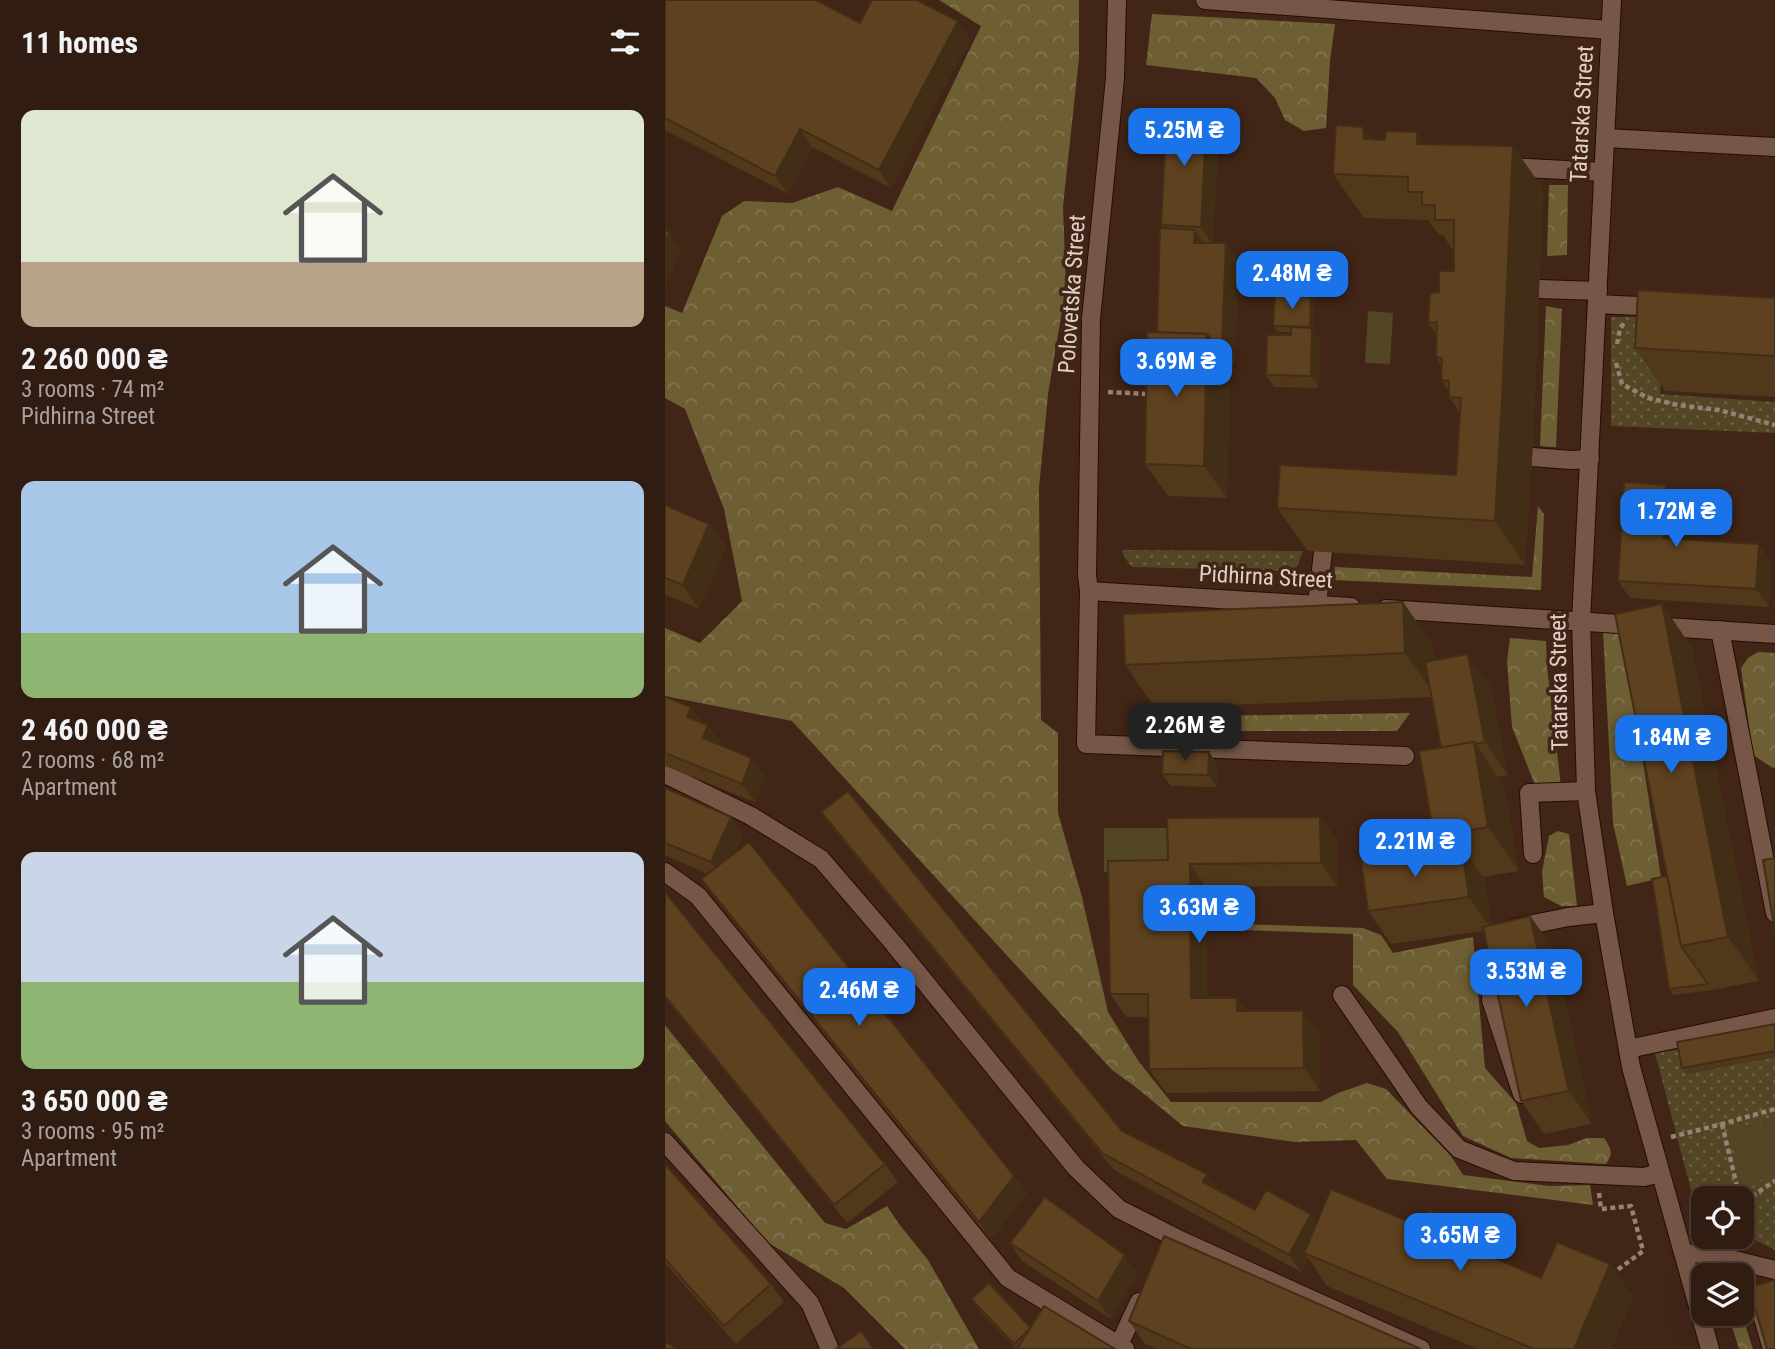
<!DOCTYPE html>
<meta charset="utf-8">
<style>
body{margin:0;font-family:"Roboto Condensed",sans-serif;background:#3d291f;color:#f1f3f6;height:100vh;display:flex;flex-direction:column;font-size:26px;white-space:nowrap}
*{box-sizing:border-box;margin:0}
p{font-size:23px;color:#a8a19f}
.icon{flex:none;width:38px;height:38px;fill:none;stroke:currentColor;stroke-width:2;stroke-linecap:round;stroke-linejoin:round}
.map{position:relative;flex:1;overflow:hidden}
.panel{display:flex;flex-direction:column;background:#311c11;width:665px}
.panel>*{flex:none}
.controls{position:absolute;left:1026px;top:1186px;display:grid;gap:14px}
.controls a{display:grid;place-items:center;width:63px;height:63px;border-radius:14px;background:#311c11;box-shadow:0 7px 28px #0002,0 0 0 2px #4c3a31;font-size:35px}
.price{position:absolute;translate:-50% -60px;padding:0 16px;border-radius:14px;background:#1a73e8;color:#fff;font-size:23px;line-height:46px;filter:drop-shadow(0 2px 4px #0008)}
.price::after{content:'';position:absolute;left:50%;top:42px;width:21px;height:16px;margin-left:-10px;background:inherit;clip-path:polygon(0 0,100% 0,50% 100%)}
.price.selected{background:#222;color:#fff}
ul{padding:0;list-style:none}
li{display:grid;align-content:center;gap:14px;height:371px;padding:0 21px}
li span{display:grid;place-items:center;height:217px;border-radius:14px;color:#555}
li>.icon{margin-inline-start:auto}
span .icon{width:126px;height:126px;fill:#fffc;stroke-width:1}
li b{font-size:30px}
h2{display:flex;justify-content:space-between;align-items:center;height:84px;padding:0 21px;font-size:30px}
main{display:flex;flex:1;min-height:0}
.map>svg:first-child{display:block}
.grass{fill:url(#grass-dots)}
.forest{fill:url(#forest-crowns)}
.park{fill:#524625}
.lines{fill:none;stroke-linecap:round;stroke-linejoin:round}
.minor-casing{stroke:#260d02;stroke-width:20}
.path{stroke:#978074;stroke-width:4.5;stroke-dasharray:5 3.5;stroke-linecap:butt}
.minor{stroke:#765747;stroke-width:18}
.wall{fill:#51381b}
.shaded-wall{fill:#422e16}
.building{fill:#5e411f;stroke:#422e16;stroke-width:2}
.labels{text-anchor:middle;dominant-baseline:central;stroke-width:7;stroke-linejoin:round;paint-order:stroke}
.street-label{font-size:23px;fill:#e1cec5;stroke:#412517}
</style>
<main>
<section class="panel">
<h2>11 homes<svg class="icon" aria-label="filters" viewBox="0 0 24 24"><path d="M4 7h16M4 17h16"/><circle cx="9" cy="7" r="2"/><circle cx="15" cy="17" r="2"/></svg></h2>
<ul>
<li><span style="background:linear-gradient(#dfe7d0 70%,#b9a48a 0)"><svg class="icon" aria-label="home" viewBox="0 0 24 24"><path d="M3 11l9-7 9 7M6 9v11h12V9"/></svg></span><div><b>2 260 000 ₴</b><p>3 rooms · 74 m²</p><p>Pidhirna Street</p></div></li>
<li><span style="background:linear-gradient(#a9c7e8 70%,#8fb573 0)"><svg class="icon" aria-label="home" viewBox="0 0 24 24"><path d="M3 11l9-7 9 7M6 9v11h12V9"/></svg></span><div><b>2 460 000 ₴</b><p>2 rooms · 68 m²</p><p>Apartment</p></div></li>
<li><span style="background:linear-gradient(#c9d6e8 60%,#8fb573 0)"><svg class="icon" aria-label="home" viewBox="0 0 24 24"><path d="M3 11l9-7 9 7M6 9v11h12V9"/></svg></span><div><b>3 650 000 ₴</b><p>3 rooms · 95 m²</p><p>Apartment</p></div></li>
</ul>
</section>
<div class="map">
<svg width="1110" height="1349" viewBox="0 0 1110 1349">
<defs>
<pattern id="grass-dots" width="8" height="8" patternUnits="userSpaceOnUse" patternTransform="scale(1.75)"><rect width="8" height="8" fill="#524625"/><path d="M2 2h.1M6 6h.1" fill="none" stroke="#6b6043" stroke-width="1.8" stroke-linecap="round"/></pattern>
<pattern id="forest-crowns" width="20" height="18" patternUnits="userSpaceOnUse" patternTransform="scale(1.75)"><rect width="20" height="18" fill="#6e5e34"/><path d="M2 6a3 3 0 1 1 6 0M12 15a3 3 0 1 1 6 0" fill="none" stroke="#827450"/></pattern>
</defs>
<rect width="100%" height="100%" fill="#412517"/>
<g class="grass">
<polygon points="946,317 999,317 995,394 1110,402 1110,433 946,426"/>
<polygon points="457,550 638,551 630,571 467,567 460,558"/>
<polygon points="1016,1049 1021,1074 1110,1057 1110,1250 1076,1233 1076,1199 1038,1199 1037,1232 990,1053"/>
</g>
<g class="forest">
<polygon points="274,0 414,0 414,58 398,206 401,287 383,394 374,488 376,720 393,733 393,813 417,897 443,1012 474,1062 506,1102 656,1102 673,1093 702,1083 721,1089 786,1156 798,1175 884,1186 925,1185 928,1205 722,1179 691,1140 629,1142 518,1126 468,1085 447,1070 127,721 0,696 0,628 35,643 77,601 59,509 20,409 0,398 0,306 17,313 57,216 79,201 127,203 173,187 227,211 316,26"/>
<polygon points="487,14 670,24 665,61 661,128 639,131 620,120 610,98 591,78 481,65"/>
<polygon points="884,185 903,185 902,255 882,256"/>
<polygon points="881,306 897,309 891,447 875,446"/>
<polygon points="873,506 879,514 876,590 669,580 670,567 867,577"/>
<polygon points="938,631 958,634 996,878 962,886 948,823"/>
<polygon points="845,638 881,641 882,667 897,795 872,790 847,727 842,661"/>
<polygon points="1093,652 1110,653 1110,767 1108,768 1088,755 1076,668 1083,658"/>
<polygon points="745,713 732,731 525,731 520,723 528,716"/>
<polygon points="893,831 904,834 912,906 896,906 879,897 877,872 884,836"/>
<path d="M574 924 698 928 716 935 728 953 808 937 820 1068 851 1103 862 1141 874 1148 903 1145 922 1138H939C946 1149 949 1152 941 1164L846 1158 798 1136 733 1032 688 985V934L576 930Z"/>
<polygon points="0,1025 160,1223 181,1229 222,1206 234,1224 263,1260 314,1349 240,1349 179,1288 102,1242 0,1121"/>
<polygon points="1076,1312 1088,1349 1074,1349 1063,1314 1076,1314"/>
</g>
<g class="park">
<polygon points="703,311 728,313 725,364 700,363"/>
<rect x="439" y="828" width="74" height="44"/>
<polygon points="1110,1119 1110,1170 1078,1193 1064,1132"/>
</g>
<g class="lines">
<defs>
<g id="minor">
<polyline points="452,0 450,78 426,319 422,575 424,591 421,744 740,756"/>
<polyline points="540,0 945,30"/>
<polyline points="947,0 916,621 921,791 939,913 966,1067 1045,1349"/>
<polyline points="940,138 1110,147"/>
<polyline points="842,167 938,172"/>
<polyline points="874,289 933,291"/>
<polyline points="932,304 995,307"/>
<polyline points="867,457 906,460 925,459"/>
<polyline points="424,591 686,607"/>
<polyline points="652,605 658,552"/>
<polyline points="721,609 1110,634"/>
<polyline points="1055,630 1110,913"/>
<polyline points="0,774 86,816 156,859 229,944 411,1168 454,1209 515,1240 756,1349"/>
<polyline points="868,854 864,793 921,791"/>
<polyline points="0,872 33,896 343,1278 460,1349"/>
<polyline points="849,928 903,917 939,913"/>
<polyline points="831,952 826,1000 857,1094"/>
<polyline points="677,995 754,1107 794,1149 849,1171 979,1177 995,1173"/>
<polyline points="963,1049 1110,1018"/>
<polyline points="0,1142 145,1303 164,1347 164,1349"/>
<polyline points="1041,1253 1063,1276"/>
<polyline points="1019,1254 1041,1253 1110,1270"/>
<polyline points="1076,1289 1095,1308 1107,1349"/>
<polyline points="454,1345 474,1302"/>
</g>
</defs>
<use href="#minor" class="minor-casing"/>
<g class="path">
<polyline points="952,344 955,329 959,323"/>
<polyline points="951,363 957,384 983,398 1013,405 1054,410 1110,425"/>
<polyline points="443,392 484,394"/>
<polyline points="1057,1124 1075,1199"/>
<polyline points="1006,1137 1057,1124 1110,1109"/>
<polyline points="934,1193 936,1209 966,1206 978,1251 947,1274"/>
<polyline points="1076,1220 1090,1194 1110,1181"/>
</g>
<use href="#minor" class="minor"/>
</g>
<g class="wall">
<polygon points="0,0 195,23 305,39 226,188 147,147 123,194 0,130"/>
<polygon points="542,111 554,129 548,243 561,243 573,261 570,363 563,363 565,367 562,498 503,496 480,464 492,332 498,229 496,225"/>
<polygon points="698,127 707,139 761,144 848,146 878,189 868,444 860,565 643,551 612,508 791,475 795,413 784,397 784,391 776,380 777,367 771,357 771,334 763,323 774,292 789,271 789,249 787,249 778,235 774,235 763,220 699,218 668,174"/>
<polygon points="1110,298 1110,397 1000,391 970,348"/>
<polygon points="650,303 649,331 655,340 654,388 609,387 601,375 626,335 626,332 613,332 608,326"/>
<polygon points="1014,503 1011,539 1106,562 1104,607 965,598 953,581"/>
<polygon points="0,505 44,524 61,547 34,609 0,594"/>
<polygon points="997,604 1027,648 1094,981 1047,990 1008,995 1004,989"/>
<polygon points="769,646 769,660 826,687 843,775 833,777 839,786 854,871 818,877 820,880 826,925 889,949 927,1124 879,1134 856,1101 819,931 726,944 703,911 778,850 769,837 776,748 767,697 490,708 460,665"/>
<polygon points="0,697 26,707 37,723 43,725 55,743 55,745 100,776 90,802 0,766"/>
<polygon points="544,752 552,764 552,787 506,786 497,774"/>
<polygon points="0,788 66,817 78,835 71,852 349,1176 362,1193 326,1240 49,897 36,879 43,874 0,855"/>
<polygon points="156,812 457,1131 553,1190 590,1210 652,1223 759,1228 816,1233 834,1260 876,1278 945,1264 968,1297 946,1349 813,1349 662,1286 644,1259 636,1272 449,1170 169,830"/>
<polygon points="655,817 672,840 672,886 541,887 542,998 572,998 581,1011 655,1034 655,1091 501,1093 484,1069 484,1017 461,1017 445,994 503,860"/>
<polygon points="0,892 220,1164 233,1182 182,1223 0,998"/>
<polygon points="1110,1024 1110,1057 1021,1074 1017,1068"/>
<polygon points="0,1164 106,1284 119,1302 71,1344 0,1263"/>
<polygon points="345,1243 473,1273 446,1319 357,1261"/>
<polygon points="306,1299 365,1327 450,1349 351,1349 315,1311"/>
<polygon points="464,1321 756,1349 491,1349 480,1344"/>
</g>
<g class="shaded-wall">
<polygon points="293,21 305,39 226,188 214,170"/>
<polygon points="542,111 554,129 548,245 536,227"/>
<polygon points="698,127 729,171 699,139"/>
<polygon points="135,129 147,147 123,194 110,176"/>
<polygon points="752,132 783,176 752,144"/>
<polygon points="848,146 878,189 868,444 860,565 830,521"/>
<polygon points="530,230 542,248 529,243"/>
<polygon points="5,232 17,250 0,286 0,242"/>
<polygon points="561,243 573,261 570,363 557,346"/>
<polygon points="646,297 650,303 649,331 655,340 654,388 646,376 645,327"/>
<polygon points="542,334 565,367 562,498 539,466"/>
<polygon points="1001,485 1014,503 1010,556 998,538"/>
<polygon points="44,524 61,547 34,609 18,585"/>
<polygon points="1094,544 1106,562 1104,607 1091,589"/>
<polygon points="738,602 769,646 771,697 740,653"/>
<polygon points="997,604 1027,648 1094,981 1063,937"/>
<polygon points="803,654 826,687 843,775 820,742"/>
<polygon points="26,707 38,725 22,717"/>
<polygon points="43,725 55,743 50,756 38,738"/>
<polygon points="809,742 839,786 854,871 823,827"/>
<polygon points="544,752 552,764 552,787 543,775"/>
<polygon points="87,758 100,776 90,802 77,784"/>
<polygon points="66,817 78,835 59,880 46,862"/>
<polygon points="655,817 672,840 672,886 656,863"/>
<polygon points="797,847 820,880 827,930 804,897"/>
<polygon points="525,864 541,887 542,1022 526,998"/>
<polygon points="865,916 889,949 927,1124 904,1091"/>
<polygon points="572,998 588,1021 572,1011"/>
<polygon points="638,1011 655,1034 655,1091 639,1068"/>
<polygon points="542,1174 555,1192 538,1182"/>
<polygon points="349,1176 362,1193 326,1240 314,1222"/>
<polygon points="646,1214 659,1232 639,1253 644,1259 636,1272 624,1255"/>
<polygon points="816,1233 839,1266 808,1249"/>
<polygon points="460,1255 473,1273 446,1319 433,1301"/>
<polygon points="945,1264 968,1297 946,1349 909,1349"/>
</g>
<g class="building">
<polygon points="0,0 151,0 195,23 207,0 252,0 293,21 214,170 135,129 110,176 0,118"/>
<polygon points="502,109 542,111 536,227 496,225"/>
<polygon points="671,125 698,127 699,139 720,140 721,131 752,132 752,144 848,146 837,400 830,521 612,508 615,465 791,475 796,398 784,397 784,381 776,380 777,358 771,357 772,322 763,323 765,293 774,292 774,271 789,271 789,220 770,220 770,205 757,205 757,192 743,192 743,177 668,174"/>
<polygon points="495,228 530,230 529,243 561,243 557,346 550,345 542,334 492,332"/>
<polygon points="0,230 5,232 0,242"/>
<polygon points="973,290 1110,298 1110,356 970,348"/>
<polygon points="610,295 646,297 645,327 608,326"/>
<polygon points="626,327 647,328 646,376 601,375 602,335 626,335"/>
<polygon points="482,332 542,334 539,466 480,464"/>
<polygon points="959,482 1001,485 998,538 1094,544 1091,589 953,581"/>
<polygon points="0,505 44,524 18,585 0,578"/>
<polygon points="738,602 740,653 460,665 458,614"/>
<polygon points="997,604 1063,937 1016,946 950,614"/>
<polygon points="803,654 820,742 810,744 809,742 776,748 760,662"/>
<polygon points="0,697 26,707 22,717 43,725 38,738 87,758 77,784 0,753"/>
<polygon points="809,742 823,827 769,837 754,751"/>
<polygon points="498,751 544,752 543,775 497,774"/>
<polygon points="0,788 66,817 46,862 0,843"/>
<polygon points="183,791 457,1131 542,1174 538,1182 590,1210 601,1190 646,1214 624,1255 437,1153 156,812"/>
<polygon points="655,817 656,863 525,864 526,998 572,998 572,1011 638,1011 639,1068 484,1069 483,994 445,994 443,861 503,860 502,818"/>
<polygon points="84,842 349,1176 314,1222 36,879"/>
<polygon points="797,847 804,897 703,911 696,861"/>
<polygon points="1110,858 1110,932 1098,860"/>
<polygon points="1002,876 1016,946 1043,984 1004,989 987,879"/>
<polygon points="0,892 220,1164 169,1205 0,996"/>
<polygon points="865,916 904,1091 856,1101 818,927"/>
<polygon points="1110,1024 1110,1051 1017,1068 1012,1042"/>
<polygon points="0,1164 106,1284 59,1326 0,1259"/>
<polygon points="666,1189 759,1228 764,1210 816,1233 808,1249 876,1278 892,1242 945,1264 909,1349 869,1349 639,1253"/>
<polygon points="380,1197 460,1255 433,1301 345,1243"/>
<polygon points="499,1236 756,1349 526,1349 464,1321"/>
<polygon points="1110,1280 1110,1349 1102,1349 1084,1287"/>
<polygon points="324,1283 366,1328 349,1344 306,1299"/>
<polygon points="379,1306 450,1349 352,1349"/>
<polygon points="196,1331 209,1349 171,1349"/>
<polygon points="0,1342 11,1348 11,1349 0,1349"/>
</g>
<g class="labels">
<g class="street-label">
<text transform="translate(917 114) rotate(-87)">Tatarska Street</text>
<text transform="translate(407 294) rotate(-86)">Polovetska Street</text>
<text transform="translate(601 577) rotate(3)">Pidhirna Street</text>
<text transform="translate(894 682) rotate(-91)">Tatarska Street</text>
</g>
</g>
</svg>
<div class="controls">
<a><svg class="icon" aria-label="locate" viewBox="0 0 24 24"><circle cx="12" cy="12" r="6"/><path d="M12 2v4M12 18v4M2 12h4M18 12h4"/></svg></a>
<a><svg class="icon" aria-label="layers" viewBox="0 0 24 24"><path d="M12 4l9 5-9 5-9-5zM3 14l9 5 9-5"/></svg></a>
</div>
<b class="price" style="left:519px;top:168px">5.25M ₴</b>
<b class="price" style="left:627px;top:311px">2.48M ₴</b>
<b class="price" style="left:511px;top:399px">3.69M ₴</b>
<b class="price" style="left:1011px;top:549px">1.72M ₴</b>
<b class="price selected" style="left:520px;top:763px">2.26M ₴</b>
<b class="price" style="left:1006px;top:775px">1.84M ₴</b>
<b class="price" style="left:750px;top:879px">2.21M ₴</b>
<b class="price" style="left:534px;top:945px">3.63M ₴</b>
<b class="price" style="left:861px;top:1009px">3.53M ₴</b>
<b class="price" style="left:194px;top:1028px">2.46M ₴</b>
<b class="price" style="left:795px;top:1273px">3.65M ₴</b>
</div>
</main>
